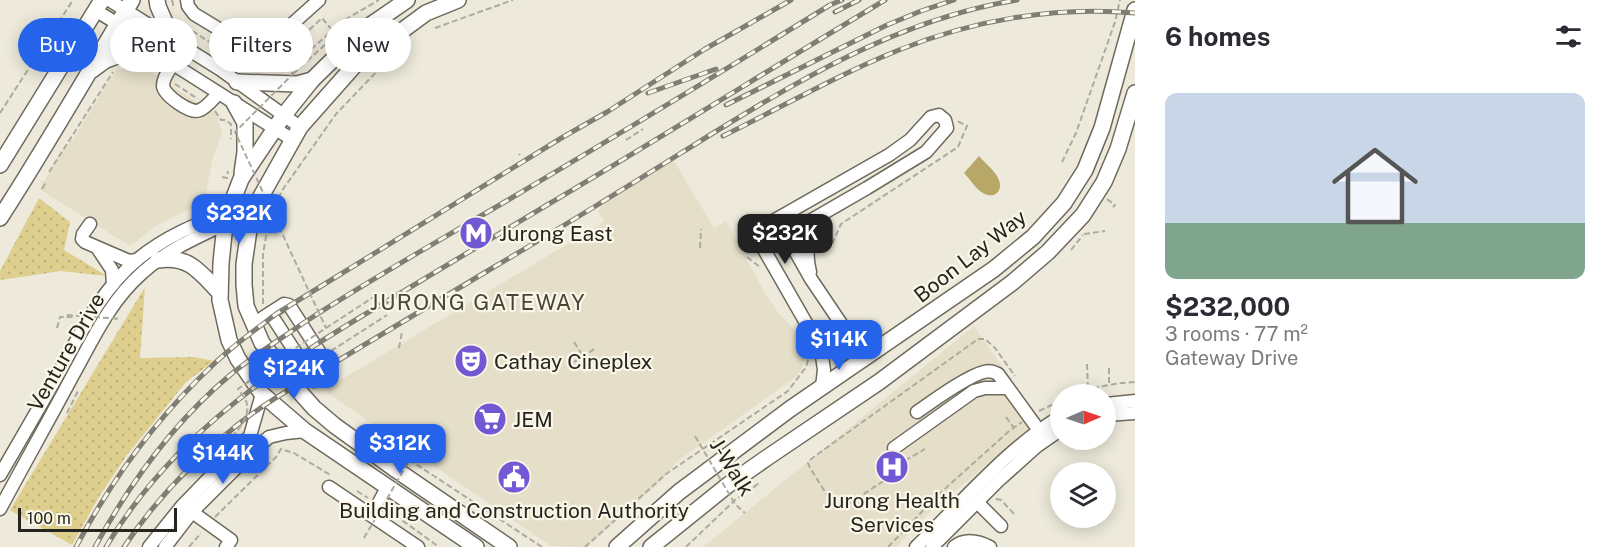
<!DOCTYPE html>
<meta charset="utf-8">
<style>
body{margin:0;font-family:"Public Sans",sans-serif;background:#f7f7f7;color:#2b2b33;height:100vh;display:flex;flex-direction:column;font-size:22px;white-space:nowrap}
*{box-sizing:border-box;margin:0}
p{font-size:20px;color:#7c7c81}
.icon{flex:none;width:33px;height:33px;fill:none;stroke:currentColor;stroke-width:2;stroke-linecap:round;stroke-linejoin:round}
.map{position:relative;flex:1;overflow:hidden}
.sheet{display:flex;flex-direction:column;background:#fff;width:480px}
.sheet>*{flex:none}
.top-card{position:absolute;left:18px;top:18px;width:570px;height:54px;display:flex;gap:12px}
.needle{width:39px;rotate:88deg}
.buttons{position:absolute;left:1050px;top:384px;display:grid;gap:12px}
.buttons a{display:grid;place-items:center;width:66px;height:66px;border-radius:50%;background:#fff;box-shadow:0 3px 15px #0003;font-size:30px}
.scale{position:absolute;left:18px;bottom:15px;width:159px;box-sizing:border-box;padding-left:6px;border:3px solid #25241f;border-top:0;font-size:16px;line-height:21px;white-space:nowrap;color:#25241f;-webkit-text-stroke:4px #faf7e8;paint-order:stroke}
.price{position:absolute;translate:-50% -51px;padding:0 14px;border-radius:12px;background:#2563eb;color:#fff;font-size:20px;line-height:39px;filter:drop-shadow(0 2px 3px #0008)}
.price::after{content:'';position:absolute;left:50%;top:36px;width:18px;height:14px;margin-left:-9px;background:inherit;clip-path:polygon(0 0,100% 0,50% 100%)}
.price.current{background:#222;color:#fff}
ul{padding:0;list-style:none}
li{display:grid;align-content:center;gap:12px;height:318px;padding:0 30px}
li span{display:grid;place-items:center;height:186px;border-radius:12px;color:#555}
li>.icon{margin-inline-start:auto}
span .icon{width:108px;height:108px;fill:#fffc;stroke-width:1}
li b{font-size:26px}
h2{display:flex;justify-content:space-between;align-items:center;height:72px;padding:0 30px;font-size:26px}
.pill{padding:0 21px;border-radius:27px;background:#fff;box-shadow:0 3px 15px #0003;font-size:21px;line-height:54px}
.pill.current{background:#2563eb;color:#fff}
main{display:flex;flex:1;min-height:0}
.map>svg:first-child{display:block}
.built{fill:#e5dfc9}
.grass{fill:url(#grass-dots)}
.water{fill:#b7a868}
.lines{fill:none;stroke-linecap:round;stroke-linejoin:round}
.minor-casing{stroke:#6d6a5d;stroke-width:15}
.major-casing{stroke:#6d6a5d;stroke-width:18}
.path{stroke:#adab9f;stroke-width:2;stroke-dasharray:6 3;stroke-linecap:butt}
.minor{stroke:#fff;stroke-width:12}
.major{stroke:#fff;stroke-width:15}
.rail-casing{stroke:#7f7d74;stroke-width:5}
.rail{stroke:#faf7e8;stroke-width:3;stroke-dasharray:9;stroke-linecap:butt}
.path-bridge{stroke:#adab9f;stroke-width:2;stroke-dasharray:6 3;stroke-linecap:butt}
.labels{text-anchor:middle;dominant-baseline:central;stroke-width:4.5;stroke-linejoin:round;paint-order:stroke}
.poi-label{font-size:21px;fill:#25241f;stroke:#faf7e8;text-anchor:start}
.street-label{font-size:21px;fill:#25241f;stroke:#faf7e8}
.neighbourhood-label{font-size:22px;letter-spacing:1.5px;fill:#49463a;stroke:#faf7e8}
</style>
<main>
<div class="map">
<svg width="1135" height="547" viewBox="0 0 1135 547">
<defs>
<pattern id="grass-dots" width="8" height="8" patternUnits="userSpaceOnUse" patternTransform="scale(1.5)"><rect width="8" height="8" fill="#decf8e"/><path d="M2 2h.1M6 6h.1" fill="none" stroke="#beb27a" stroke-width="1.8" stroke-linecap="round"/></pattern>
</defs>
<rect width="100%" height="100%" fill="#edeadb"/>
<g class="built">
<polygon points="140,65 216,114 222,133 212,161 204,205 186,211 156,226 130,246 39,189 65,148 73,139 116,70"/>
<polygon points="671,156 714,228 726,221 765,293 780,315 794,329 800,339 805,349 805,357 801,371 796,377 675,463 662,480 590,544 585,547 551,546 326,392 326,389 604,222 598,211 601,208 597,201"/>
<polygon points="974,326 1039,420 928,514 896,547 703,547"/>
</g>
<g class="grass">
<polygon points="39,198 70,222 64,250 107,276 61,271 0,280 0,271"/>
<polygon points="145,287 140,358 194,357 214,361 186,382 127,455 100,495 72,545 10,510"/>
</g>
<path class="water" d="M979 156C985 163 994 170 998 178 1004 189 996 199 985 194 976 190 970 179 964 173Z"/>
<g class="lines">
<defs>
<g id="minor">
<polyline points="109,0 221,70 300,127"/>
<polyline points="187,0 188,6 194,14 242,43 256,45 271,43 319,0"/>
<polyline points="95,10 131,32 154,48 173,64 293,140"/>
<path d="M173 64C169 71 163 77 163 86 164 95 191 115 200 110 207 107 213 99 218 94"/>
<polyline points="777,219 811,279 842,325 854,337 880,349"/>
<polyline points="90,224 83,234 82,239 85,242 129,261 137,260"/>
<polyline points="763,248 867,188 926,152 947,128 945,120 939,115 931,117 910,140 889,155 754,232 821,349 824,370 822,387"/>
<polyline points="98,249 112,270 113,284"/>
<path d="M810 272C804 248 809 236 823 216"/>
<polyline points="270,313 314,381"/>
<polyline points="253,324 284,304 289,305 331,370"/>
<polyline points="1106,404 1135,401"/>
<path d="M917 412C933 401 967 376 984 372 990 370 994 372 998 374L1043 436"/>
<polyline points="1106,415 1135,413"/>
<polyline points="894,448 974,391 985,388 1008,388"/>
<path d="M0 475C21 439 42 403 62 367 83 328 103 288 138 259 165 237 195 224 228 213"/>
<polyline points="329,487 418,547"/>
<polyline points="977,502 1001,526"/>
<path d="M0 509C24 464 49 420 73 375 93 339 110 301 142 273 166 251 195 238 225 224"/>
<polyline points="192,512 231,540 226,547"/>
<polyline points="372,515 388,486"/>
<polyline points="149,547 182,506 250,436 262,394"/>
<polyline points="165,547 192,512 250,454 269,437 286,433 305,431"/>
<path d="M916 547C962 503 1006 449 1060 417"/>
<polyline points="932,547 998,481 1037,446 1060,430"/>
<path d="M954 547C965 538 978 541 990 547"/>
</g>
<g id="major">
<polyline points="157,0 158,6 173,41"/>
<polyline points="407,0 362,31 312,80 284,115 241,179 228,213 225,224 221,263 220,300 229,340 238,359 262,394 305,431 476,547"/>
<polyline points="458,0 426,13 354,66 300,127 259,200 250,223 244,264 244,285 246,306 262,343 298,390 314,408 334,425 392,467 509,547"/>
<path d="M92 70C98 66 103 61 109 59 126 51 147 54 165 56"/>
<polyline points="237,82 297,84 312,80"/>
<polyline points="234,103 245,123 245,152 242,173"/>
<polyline points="0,165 102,0"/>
<path d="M0 218C46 147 88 73 132 0"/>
<path d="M158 260C189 255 200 272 220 293"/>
<polyline points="617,547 679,492 790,409 994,269 1033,237 1064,203 1085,170 1102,128 1135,10"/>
<polyline points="651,547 728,485 768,457 879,382 1013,282 1048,252 1083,215 1104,182 1118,149 1135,93"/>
</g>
</defs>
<use href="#minor" class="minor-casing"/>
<use href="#major" class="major-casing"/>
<g class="path">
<polyline points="172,0 174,9"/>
<path d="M178 20 186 27C222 49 245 70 290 68L343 21 379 0"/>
<polyline points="248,22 257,34"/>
<polyline points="435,28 513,0"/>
<polyline points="294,60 301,53"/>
<polyline points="297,63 291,58 289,49 322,18 336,35 307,61"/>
<polyline points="175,84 198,99"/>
<polyline points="215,111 221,120 225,120 231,124 231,139"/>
<polyline points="0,113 73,0"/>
<polyline points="626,140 643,129"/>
<polyline points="519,154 520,155"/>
<polyline points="1062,162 1076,133 1115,22 1120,0"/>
<polyline points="49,172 113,72"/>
<polyline points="222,177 227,178 228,171"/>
<polyline points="1107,199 1115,205 1113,207"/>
<polyline points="1084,234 1105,231"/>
<polyline points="832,244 841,224 958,147 967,126 957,121"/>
<polyline points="700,248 701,229"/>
<polyline points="1071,250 1083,235"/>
<polyline points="747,257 761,268"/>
<polyline points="263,304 263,254 267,231 281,192 336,114 386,62"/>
<polyline points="57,328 60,317 73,317"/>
<polyline points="574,342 583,356"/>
<polyline points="399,348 402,332"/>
<polyline points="331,351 387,315"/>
<polyline points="574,362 596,348"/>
<polyline points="1087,364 1088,390"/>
<polyline points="1109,368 1109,385"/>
<path d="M1076 394C1095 387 1115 383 1135 382"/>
<polyline points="1039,411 1060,401"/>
<polyline points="67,413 78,391"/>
<polyline points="1006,417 1014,428"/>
<polyline points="364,430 542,547"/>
<polyline points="357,491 368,498"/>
<polyline points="996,499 1001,500 1016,516"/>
<polyline points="834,506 810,468 808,463 811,459 978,339 985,339 995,348 1015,376"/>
<polyline points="841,509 888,478 899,464 925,449"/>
<polyline points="388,510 439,547"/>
<polyline points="215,517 276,457 281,449 294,453 332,476"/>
<polyline points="189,547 201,533"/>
<polyline points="585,547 666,474 788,391 806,367 808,360 806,347"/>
<polyline points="686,547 735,500 758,484 759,486"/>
<polyline points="888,547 937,496 1008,432 1022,422"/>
</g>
<use href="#minor" class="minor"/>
<use href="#major" class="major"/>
<defs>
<g id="rail">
<polyline points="835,12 859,0"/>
<polyline points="648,93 716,69"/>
<polyline points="726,105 887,25 921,11 954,0"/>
<path d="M723 136C782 107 839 74 899 50 973 20 1055 6 1135 13"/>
<path d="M76 547C112 479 158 416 215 363 234 345 255 330 276 314L563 137 607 112 705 49 791 0"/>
<path d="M95 547C130 483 173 423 229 376 253 356 279 340 305 322 371 279 440 240 508 200 616 136 723 71 830 5L842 0"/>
<path d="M106 547C174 432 282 363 394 297 445 266 496 236 547 205 660 138 772 68 885 0"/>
<path d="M124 547C154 502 193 461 236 426 267 401 304 381 339 360 391 329 443 298 494 267 557 230 619 192 681 153 786 88 892 20 1017 0"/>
</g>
</defs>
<use href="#rail" class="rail-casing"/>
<use href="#rail" class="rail"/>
<g class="path-bridge">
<polyline points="261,39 293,74 235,132 326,328"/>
<polyline points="293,74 307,61 301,53"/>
<polyline points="42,189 45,184 42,182"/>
<polyline points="67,315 121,319"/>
<polyline points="695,436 735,504 745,513"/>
<path d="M206 462C219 449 255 422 246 401 245 397 240 393 238 389L291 351 375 296"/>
<polyline points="364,538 416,449"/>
</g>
</g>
<defs>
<symbol id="metro-disc" viewBox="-11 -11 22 22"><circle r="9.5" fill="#7258d2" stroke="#faf7e8"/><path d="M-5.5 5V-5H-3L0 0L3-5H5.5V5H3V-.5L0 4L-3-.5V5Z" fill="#fff"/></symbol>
<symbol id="theatre-disc" viewBox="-11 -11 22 22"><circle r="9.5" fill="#7258d2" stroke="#faf7e8"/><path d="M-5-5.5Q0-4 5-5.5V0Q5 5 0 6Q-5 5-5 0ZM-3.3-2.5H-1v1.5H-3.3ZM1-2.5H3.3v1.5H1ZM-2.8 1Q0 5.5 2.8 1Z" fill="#fff"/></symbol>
<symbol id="supermarket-disc" viewBox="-11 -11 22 22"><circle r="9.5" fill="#7258d2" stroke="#faf7e8"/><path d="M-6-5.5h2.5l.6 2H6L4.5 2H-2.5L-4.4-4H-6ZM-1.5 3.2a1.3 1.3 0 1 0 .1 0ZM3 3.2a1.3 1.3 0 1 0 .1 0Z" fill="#fff"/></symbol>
<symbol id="hospital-disc" viewBox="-11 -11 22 22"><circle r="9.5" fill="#7258d2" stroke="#faf7e8"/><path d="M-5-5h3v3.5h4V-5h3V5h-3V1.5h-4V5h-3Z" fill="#fff"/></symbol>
<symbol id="civic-disc" viewBox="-11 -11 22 22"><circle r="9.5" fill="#7258d2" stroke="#faf7e8"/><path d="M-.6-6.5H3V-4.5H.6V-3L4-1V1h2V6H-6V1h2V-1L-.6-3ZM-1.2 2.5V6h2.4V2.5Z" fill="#fff"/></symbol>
</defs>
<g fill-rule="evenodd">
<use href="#metro-disc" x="457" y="214" width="38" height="38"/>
<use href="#theatre-disc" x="452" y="342" width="38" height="38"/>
<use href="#supermarket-disc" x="471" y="400" width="38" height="38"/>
<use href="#hospital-disc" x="873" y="448" width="38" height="38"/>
<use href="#civic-disc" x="495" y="458" width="38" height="38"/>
</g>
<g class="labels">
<g class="poi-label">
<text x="499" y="233">Jurong East</text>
<text x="494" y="361">Cathay Cineplex</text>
<text x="513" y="419">JEM</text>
<text x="892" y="500" text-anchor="middle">Jurong Health<tspan x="892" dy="24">Services</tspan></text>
<text x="514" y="510" text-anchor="middle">Building and Construction Authority</text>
</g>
<g class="street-label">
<text transform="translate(970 256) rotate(-38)">Boon Lay Way</text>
<text transform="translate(66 352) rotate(-60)">Venture Drive</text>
<text transform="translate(732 467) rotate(58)">J-Walk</text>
</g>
<g class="neighbourhood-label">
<text x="478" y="302">JURONG GATEWAY</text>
</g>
</g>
</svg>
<div class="buttons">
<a><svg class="needle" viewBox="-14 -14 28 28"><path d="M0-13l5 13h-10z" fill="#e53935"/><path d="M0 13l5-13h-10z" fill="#7c7c81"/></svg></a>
<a><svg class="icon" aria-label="layers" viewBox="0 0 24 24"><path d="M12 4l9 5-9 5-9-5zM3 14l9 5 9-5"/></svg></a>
</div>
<div class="scale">100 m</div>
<b class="price" style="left:239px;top:245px">$232K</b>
<b class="price current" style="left:785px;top:265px">$232K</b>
<b class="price" style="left:839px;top:371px">$114K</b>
<b class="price" style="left:294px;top:400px">$124K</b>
<b class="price" style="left:400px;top:475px">$312K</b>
<b class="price" style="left:223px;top:485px">$144K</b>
<div class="top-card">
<a class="pill current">Buy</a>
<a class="pill">Rent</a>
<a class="pill">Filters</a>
<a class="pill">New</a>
</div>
</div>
<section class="sheet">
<h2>6 homes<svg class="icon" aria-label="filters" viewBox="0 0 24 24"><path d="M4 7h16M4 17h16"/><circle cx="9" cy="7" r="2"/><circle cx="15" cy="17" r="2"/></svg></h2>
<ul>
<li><span style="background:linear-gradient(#c9d6e8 70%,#7fa58c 0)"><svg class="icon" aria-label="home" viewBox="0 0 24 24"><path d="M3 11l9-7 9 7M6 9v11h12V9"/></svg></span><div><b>$232,000</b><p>3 rooms · 77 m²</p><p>Gateway Drive</p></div></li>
</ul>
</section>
</main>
